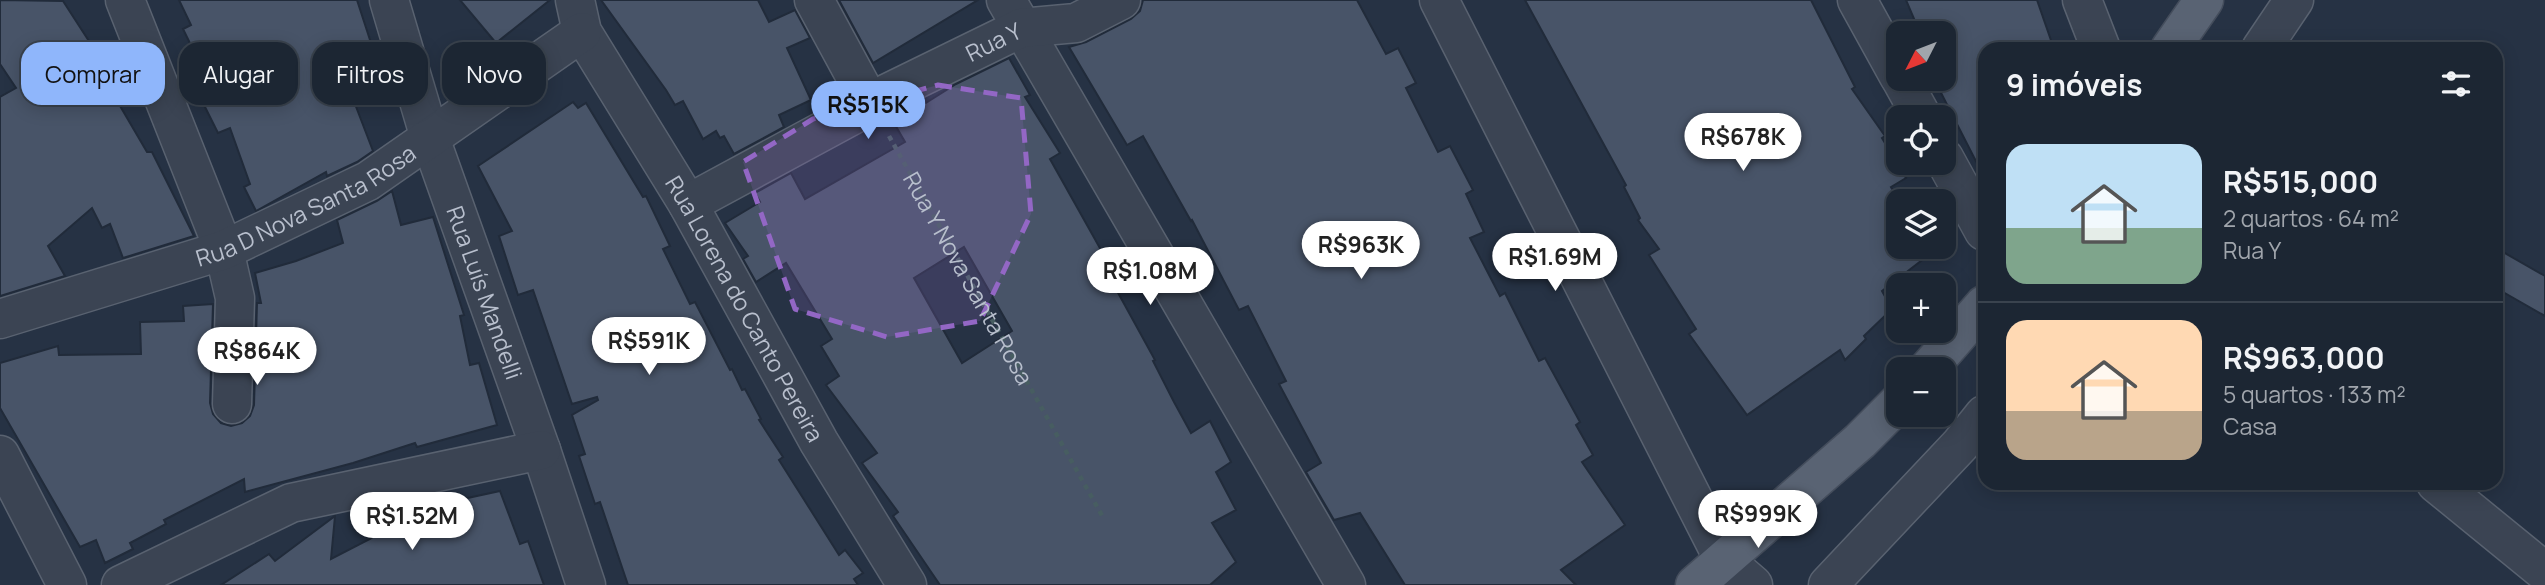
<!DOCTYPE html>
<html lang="pt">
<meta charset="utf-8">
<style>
body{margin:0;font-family:Manrope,sans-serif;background:#252e3b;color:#f1f3f6;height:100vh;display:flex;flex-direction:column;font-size:26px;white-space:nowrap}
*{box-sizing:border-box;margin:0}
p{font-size:23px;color:#a0a5ac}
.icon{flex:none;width:38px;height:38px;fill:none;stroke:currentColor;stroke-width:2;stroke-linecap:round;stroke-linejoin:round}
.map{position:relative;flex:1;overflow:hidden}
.panel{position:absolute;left:1978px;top:42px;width:525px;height:448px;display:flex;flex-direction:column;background:#1c2633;border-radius:21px;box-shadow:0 4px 18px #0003,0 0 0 2px #3a434e}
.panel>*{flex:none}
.top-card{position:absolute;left:21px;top:42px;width:665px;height:63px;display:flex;gap:14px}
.needle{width:46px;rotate:228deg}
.buttons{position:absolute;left:1886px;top:21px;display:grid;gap:14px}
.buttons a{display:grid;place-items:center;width:70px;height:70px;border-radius:14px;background:#1c2633;box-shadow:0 4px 18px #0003,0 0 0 2px #3a434e;font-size:35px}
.price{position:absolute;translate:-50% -60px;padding:0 16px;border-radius:24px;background:#fff;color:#222;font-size:23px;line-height:46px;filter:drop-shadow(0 2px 4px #0008)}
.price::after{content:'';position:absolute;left:50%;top:42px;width:21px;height:16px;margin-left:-10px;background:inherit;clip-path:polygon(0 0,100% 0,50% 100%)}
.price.on{background:#8fb6fb;color:#111}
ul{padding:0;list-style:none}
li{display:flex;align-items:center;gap:21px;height:175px;padding:0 28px}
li+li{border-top:2px solid #3a434e}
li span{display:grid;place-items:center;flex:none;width:196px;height:140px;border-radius:21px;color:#555}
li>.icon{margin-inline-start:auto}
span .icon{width:84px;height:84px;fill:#fffc;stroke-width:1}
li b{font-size:30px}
h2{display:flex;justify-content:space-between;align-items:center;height:84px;padding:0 28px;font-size:30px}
.pill{padding:0 24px;border-radius:21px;background:#1c2633;box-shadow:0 4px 18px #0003,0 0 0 2px #3a434e;font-size:24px;line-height:63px}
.pill.on{background:#8fb6fb;color:#111}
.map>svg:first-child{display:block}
.building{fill:#485468;stroke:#212b3a;stroke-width:2;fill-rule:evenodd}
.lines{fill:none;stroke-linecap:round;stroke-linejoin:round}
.minor-casing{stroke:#596270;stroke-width:41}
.major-casing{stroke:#444d5c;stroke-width:41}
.path{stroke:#475d61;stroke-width:4.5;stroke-dasharray:5 5;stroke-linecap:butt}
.minor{stroke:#3b4453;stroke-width:38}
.major{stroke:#596373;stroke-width:38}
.marked{fill:#9367c5;fill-opacity:0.2;stroke:#9367c5;stroke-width:5;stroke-dasharray:14 9;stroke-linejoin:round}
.labels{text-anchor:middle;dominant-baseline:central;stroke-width:6;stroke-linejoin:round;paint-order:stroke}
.street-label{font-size:23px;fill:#b8bfcd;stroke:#1f2938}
</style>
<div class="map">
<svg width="2545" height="585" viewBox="0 0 2545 585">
<rect width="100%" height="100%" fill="#263244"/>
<g class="building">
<polygon points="0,0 63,1 96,52 100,50 119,81 109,87 147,152 152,152 194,236 123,258 110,224 102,228 92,208 48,246 65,276 0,296 0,97 16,88 0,64"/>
<polygon points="179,0 357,0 371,43 367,45 386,94 355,104 373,151 357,162 327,176 326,172 256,211 244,187 250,184 230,128 218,133 195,87 208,80 183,29 191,25"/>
<polygon points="460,0 550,0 496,43"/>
<polygon points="601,0 758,0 769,22 795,10 810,38 787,48 811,100 779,115 784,127 734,154 724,136 720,138 716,131 703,139 683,101 675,105 666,90"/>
<polygon points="839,0 978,0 873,63"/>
<polygon points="1143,0 1357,0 1386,54 1398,48 1416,83 1406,88 1438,152 1450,146 1473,190 1466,194 1484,232 1470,238 1500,296 1505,293 1539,361 1545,358 1580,422 1576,425 1593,455 1582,462 1625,525 1561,570 1576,585 1405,585 1360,513 1334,520 1306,472 1321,463 1279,384 1286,381 1248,306 1239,310 1192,220 1191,221 1143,136 1127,145 1069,47 1086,42 1131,19 1140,11"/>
<polygon points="1525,0 1811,0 1855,87 1852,89 1885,136 1882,138 1906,178 1891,187 1899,201 1899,247 1926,247 1930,254 1882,291 1892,309 1864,336 1866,339 1845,360 1840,350 1747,415 1689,334 1696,329 1649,255 1659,249 1638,220 1640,218 1624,187 1626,185"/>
<polygon points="1906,0 2037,0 2054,49 1984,49 1984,177 1938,87 1944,84 1944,33 1920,33"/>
<path d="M1009 58 1030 95 1025 97 1060 153 1050 159 1110 266 1105 269 1155 360 1153 361 1174 402 1191 433 1210 421 1231 462 1216 472 1236 510 1212 523 1236 562 1210 585H940L893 516 898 512 862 463 877 453 826 385 839 376 821 346 832 339 786 263 756 282 743 259 748 256 725 223 760 202 755 193 791 173 805 199 905 142 894 123 956 84ZM964 247 1012 331 962 363 914 278Z"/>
<polygon points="573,102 578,108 586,103 643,197 646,196 670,246 663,249 690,304 695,302 730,370 732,369 742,390 745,389 761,419 759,420 783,457 779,460 839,555 845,550 863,573 854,579 858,585 628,585 600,502 595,504 579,456 585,454 572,415 598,400 597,397 572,404 533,290 518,295 499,236 512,231 478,166"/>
<polygon points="392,191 401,225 433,217 464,315 460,316 470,365 479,363 497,425 417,447 415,443 353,463 245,492 244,479 164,520 166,524 130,543 133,549 105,563 96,540 80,547 0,408 0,363 58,346 59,355 141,354 140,322 184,321 183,306 213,304 210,403 213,414 221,423 231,426 242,423 250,416 254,405 257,303 261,303 255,273 296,261 343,243 337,220 377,201"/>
<polygon points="2496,248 2545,276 2545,316 2496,288"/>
<polygon points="500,491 520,544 528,541 544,585 221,585 269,554 275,561 335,516 331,559 370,539 417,509"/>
</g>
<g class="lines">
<defs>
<g id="minor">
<polyline points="125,0 224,250 235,298 232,404"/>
<path id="s2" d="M389 0 430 138 541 450 586 585"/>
<path id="s3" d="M575 0 582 32 688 204 819 442 907 585"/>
<polyline points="814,0 871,105"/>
<polyline points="1006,0 1346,585"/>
<polyline points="1439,0 1724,560 1753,585"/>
<polyline points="1857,0 1899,76"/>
<polyline points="2082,0 2101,49"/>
<polyline points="2261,49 2294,0"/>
<polyline points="1901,79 1922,117"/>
<polyline points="1944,158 1984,231"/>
<path id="s4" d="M688 204 871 105 888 93 1021 28 1076 23 1121 0"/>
<path id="s5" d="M0 319 224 250 368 181 582 32"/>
<polyline points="0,455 67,585"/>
<polyline points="2436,483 2545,572"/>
<polyline points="121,585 291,503 541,450"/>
<polyline points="1828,585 1960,445 1984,415"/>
</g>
<g id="major">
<polyline points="2170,49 2204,0"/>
<polyline points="1928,369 1984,305"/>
<polyline points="1695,585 1860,441 1899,402"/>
</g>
</defs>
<use href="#minor" class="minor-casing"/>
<use href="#major" class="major-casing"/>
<path class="path" id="s1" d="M889 136 1104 519"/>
<use href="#minor" class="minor"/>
<use href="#major" class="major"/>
</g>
<path class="marked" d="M938 85 1021 98 1031 214 980 321 887 337 795 309 743 162 813 119Z"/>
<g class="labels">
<g class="street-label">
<text stroke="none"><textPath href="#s4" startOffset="346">Rua Y</textPath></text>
<text stroke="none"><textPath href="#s5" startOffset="327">Rua D Nova Santa Rosa</textPath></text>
<text stroke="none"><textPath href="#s1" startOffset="163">Rua Y Nova Santa Rosa</textPath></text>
<text stroke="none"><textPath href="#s2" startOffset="308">Rua Luís Mandelli</textPath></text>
<text stroke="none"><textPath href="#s3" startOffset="354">Rua Lorena do Canto Pereira</textPath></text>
</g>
</g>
</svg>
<div class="buttons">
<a><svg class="needle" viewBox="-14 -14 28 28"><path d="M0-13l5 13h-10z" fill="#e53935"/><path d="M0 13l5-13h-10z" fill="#a0a5ac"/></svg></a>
<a><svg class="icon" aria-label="locate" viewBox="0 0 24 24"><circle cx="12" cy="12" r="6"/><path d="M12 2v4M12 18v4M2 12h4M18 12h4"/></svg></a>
<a><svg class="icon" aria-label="layers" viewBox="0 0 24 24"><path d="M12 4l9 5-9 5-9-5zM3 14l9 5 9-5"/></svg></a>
<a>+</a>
<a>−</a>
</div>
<b class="price on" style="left:868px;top:141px">R$515K</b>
<b class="price" style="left:1743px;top:173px">R$678K</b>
<b class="price" style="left:1361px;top:281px">R$963K</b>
<b class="price" style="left:1555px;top:293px">R$1.69M</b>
<b class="price" style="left:1150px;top:307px">R$1.08M</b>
<b class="price" style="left:649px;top:377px">R$591K</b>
<b class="price" style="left:257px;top:387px">R$864K</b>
<b class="price" style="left:1758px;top:550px">R$999K</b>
<b class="price" style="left:412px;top:552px">R$1.52M</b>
<div class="top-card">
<a class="pill on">Comprar</a>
<a class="pill">Alugar</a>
<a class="pill">Filtros</a>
<a class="pill">Novo</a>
</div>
<section class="panel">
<h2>9 imóveis<svg class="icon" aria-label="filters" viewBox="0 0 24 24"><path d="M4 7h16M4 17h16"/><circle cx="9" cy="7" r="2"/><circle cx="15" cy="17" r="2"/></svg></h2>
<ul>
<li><span style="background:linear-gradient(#bfe0f5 60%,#7fa58c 0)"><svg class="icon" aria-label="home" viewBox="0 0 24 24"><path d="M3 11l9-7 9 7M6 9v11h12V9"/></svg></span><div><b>R$515,000</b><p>2 quartos · 64 m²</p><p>Rua Y</p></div></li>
<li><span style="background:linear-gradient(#ffd9b3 65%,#b9a48a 0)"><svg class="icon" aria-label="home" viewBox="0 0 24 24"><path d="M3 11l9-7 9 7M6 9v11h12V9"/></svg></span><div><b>R$963,000</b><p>5 quartos · 133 m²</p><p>Casa</p></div></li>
</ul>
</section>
</div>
